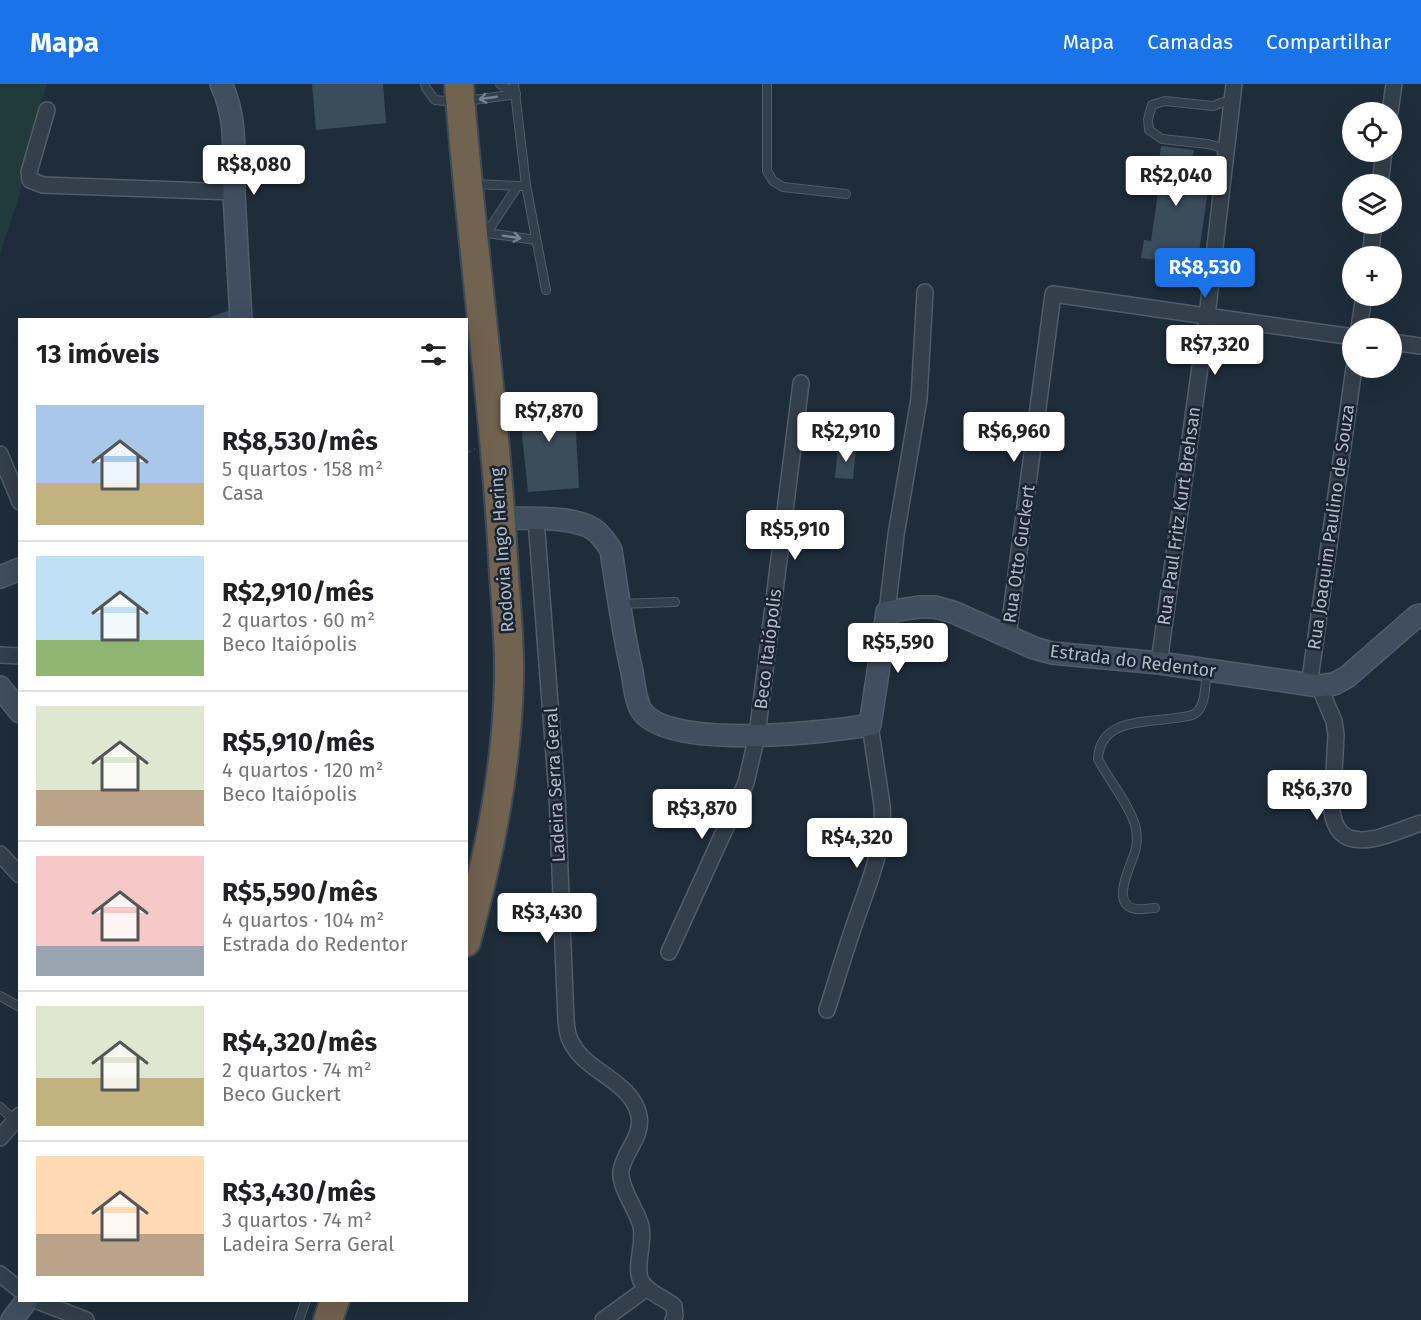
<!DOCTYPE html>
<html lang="pt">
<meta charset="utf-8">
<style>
body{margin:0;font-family:"Fira Sans",sans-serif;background:#f6f6f6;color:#202124;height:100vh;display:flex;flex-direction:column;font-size:22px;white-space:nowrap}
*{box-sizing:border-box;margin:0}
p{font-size:20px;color:#757577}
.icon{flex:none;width:33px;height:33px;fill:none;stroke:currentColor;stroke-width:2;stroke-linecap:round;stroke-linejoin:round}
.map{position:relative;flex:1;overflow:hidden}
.drawer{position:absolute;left:18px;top:234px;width:450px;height:984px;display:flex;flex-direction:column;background:#fff;border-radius:0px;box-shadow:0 6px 24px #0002}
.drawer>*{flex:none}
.fabs{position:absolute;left:1342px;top:18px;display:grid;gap:12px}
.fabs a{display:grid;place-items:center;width:60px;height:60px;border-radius:50%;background:#fff;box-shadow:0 6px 24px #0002;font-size:30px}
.price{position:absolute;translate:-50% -51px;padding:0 14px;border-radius:6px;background:#fff;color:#222;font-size:20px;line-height:39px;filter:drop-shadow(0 2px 3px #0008)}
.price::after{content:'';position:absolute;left:50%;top:36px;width:18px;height:14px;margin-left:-9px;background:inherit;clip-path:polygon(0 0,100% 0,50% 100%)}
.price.active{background:#1a73e8;color:#fff}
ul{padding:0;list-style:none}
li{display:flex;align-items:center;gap:18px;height:150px;padding:0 18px}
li+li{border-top:2px solid #e0e0e0}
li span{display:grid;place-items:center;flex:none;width:168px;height:120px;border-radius:0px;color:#555}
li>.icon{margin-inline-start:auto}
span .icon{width:72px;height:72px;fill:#fffc;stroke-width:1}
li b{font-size:26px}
h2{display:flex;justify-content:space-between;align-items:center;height:72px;padding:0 18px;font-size:26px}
header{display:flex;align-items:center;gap:36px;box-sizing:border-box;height:84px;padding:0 30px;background:#1a73e8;color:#fff}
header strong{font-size:28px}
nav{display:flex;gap:33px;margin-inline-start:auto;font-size:21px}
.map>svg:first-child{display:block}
.green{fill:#213b3c}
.building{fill:#3b4c5b}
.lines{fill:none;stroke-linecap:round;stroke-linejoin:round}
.lane-casing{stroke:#515d69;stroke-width:10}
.street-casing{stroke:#515d69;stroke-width:18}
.secondary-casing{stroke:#515d69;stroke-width:24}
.highway-casing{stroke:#3e4a56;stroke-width:32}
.path{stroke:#3f585a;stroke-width:2;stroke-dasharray:4.5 4.5;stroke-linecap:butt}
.lane{stroke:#333f4b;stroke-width:8}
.street{stroke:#333f4b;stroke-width:15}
.secondary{stroke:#414e5f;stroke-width:21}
.highway{stroke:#726250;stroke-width:28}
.oneway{stroke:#778390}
.labels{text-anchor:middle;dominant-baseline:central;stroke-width:5;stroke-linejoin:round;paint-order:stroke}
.street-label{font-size:18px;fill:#aebac8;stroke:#192430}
</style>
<header>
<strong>Mapa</strong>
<nav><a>Mapa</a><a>Camadas</a><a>Compartilhar</a></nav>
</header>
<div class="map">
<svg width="1421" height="1236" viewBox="0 0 1421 1236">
<rect width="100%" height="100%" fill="#1f2d3b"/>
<polygon class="green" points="0,0 47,0 31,49 19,113 0,170"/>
<g class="building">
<polygon points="312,0 383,0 386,39 316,46"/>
<polygon points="1161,62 1194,66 1191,83 1211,86 1197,182 1141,174 1144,156 1151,157 1158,109 1143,107 1147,76 1159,77"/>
<polygon points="231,226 231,236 204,236 204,235"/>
<polygon points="518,314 574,314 579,404 528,408"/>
<polygon points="838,363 856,364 853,395 835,394"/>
</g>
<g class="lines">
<defs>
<g id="lane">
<polyline points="425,0 426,4 435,16 455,18"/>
<polyline points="500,0 516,10"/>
<polyline points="514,0 526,101 546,206"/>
<polyline points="767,0 767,87 773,97 783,103 846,110"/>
<polyline points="467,17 516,10"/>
<polyline points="1227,65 1208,60 1162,55 1149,46 1148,35 1152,21 1165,17 1213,22 1232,15"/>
<polyline points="473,100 521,102"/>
<polyline points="487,149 536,156"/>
<polyline points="482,156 517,103"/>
<polyline points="620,520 675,518"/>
<path d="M1155 824C1149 824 1142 826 1136 825 1108 820 1133 779 1136 764 1137 758 1137 751 1136 745 1132 724 1108 695 1098 675 1100 635 1143 639 1175 634 1182 633 1192 633 1197 628 1206 619 1205 600 1207 588"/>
<polyline points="0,912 20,923"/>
<polyline points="0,1023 15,1037"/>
<polyline points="299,1236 306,1216"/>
</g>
<g id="street">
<polyline points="47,26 29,88 30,96 43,101 234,108"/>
<polyline points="1390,28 1394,0"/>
<polyline points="1380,100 1384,68"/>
<polyline points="1370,172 1374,140"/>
<polyline points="1359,244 1364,212"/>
<polyline points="1392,258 1421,262"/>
<polyline points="0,370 20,418"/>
<path d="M536 435 557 711 566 937C567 946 568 955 574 963 590 989 633 999 639 1032 643 1053 624 1067 621 1087 619 1103 637 1126 641 1142 645 1159 634 1183 641 1197 647 1208 664 1214 674 1222L675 1232 673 1236"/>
<polyline points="887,528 896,451 919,315 925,208"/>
<polyline points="1008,552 1053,210 1353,253"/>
<polyline points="0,571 20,572"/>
<polyline points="1159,579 1207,232 1234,0"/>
<polyline points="1309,602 1354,284"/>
<path d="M1319 602 1334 637 1336 651 1332 727C1339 777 1390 749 1421 739"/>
<polyline points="0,770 20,791"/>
<polyline points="669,868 746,699 757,651 801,299"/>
<path d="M827 926C837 895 846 864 857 833 870 796 885 761 882 721L870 641"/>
<polyline points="0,1054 20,1031"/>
<polyline points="0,1190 20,1206"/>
<polyline points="35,1216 86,1236"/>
<polyline points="603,1236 647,1204"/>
</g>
<g id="secondary">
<path d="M221 0C238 35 233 72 234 110 236 152 239 194 241 236"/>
<path d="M501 434C526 435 572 431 593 445 601 450 606 458 611 466 617 507 623 548 632 588 634 599 635 614 640 624 662 668 827 648 870 641L887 528 919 523H935L953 528 1034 564 1052 569 1159 579 1319 602 1334 600 1347 593 1417 532 1421 531"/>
<polyline points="0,493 20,485"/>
<polyline points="0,603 20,628"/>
<polyline points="12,1236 27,1216"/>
</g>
<g id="highway">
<path d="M459 0C471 158 494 315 503 473 505 513 510 554 509 595 507 686 489 770 466 858"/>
<polyline points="328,1236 335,1216"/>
</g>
</defs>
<use href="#lane" class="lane-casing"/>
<use href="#street" class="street-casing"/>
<use href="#secondary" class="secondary-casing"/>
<use href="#highway" class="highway-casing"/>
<polyline class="path" points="466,369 475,365"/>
<use href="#lane" class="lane"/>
<use href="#street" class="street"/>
<use href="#secondary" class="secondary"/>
<use href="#highway" class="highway"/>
</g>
<defs><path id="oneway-shaft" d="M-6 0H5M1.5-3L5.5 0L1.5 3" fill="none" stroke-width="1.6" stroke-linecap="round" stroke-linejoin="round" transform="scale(1.5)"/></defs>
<g class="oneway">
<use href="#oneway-shaft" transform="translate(488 14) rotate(172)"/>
<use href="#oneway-shaft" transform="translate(512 153) rotate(8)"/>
</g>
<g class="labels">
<g class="street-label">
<text transform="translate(1179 432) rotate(-82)">Rua Paul Fritz Kurt Brehsan</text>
<text transform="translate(1331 443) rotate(-82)">Rua Joaquim Paulino de Souza</text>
<text transform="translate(502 466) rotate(-94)">Rodovia Ingo Hering</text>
<text transform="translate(1019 470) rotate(-82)">Rua Otto Guckert</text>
<text transform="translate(768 565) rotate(-83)">Beco Itaiópolis</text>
<text transform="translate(1133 577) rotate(7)">Estrada do Redentor</text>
<text transform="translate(555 701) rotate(-93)">Ladeira Serra Geral</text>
</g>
</g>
</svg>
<div class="fabs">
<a><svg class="icon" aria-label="locate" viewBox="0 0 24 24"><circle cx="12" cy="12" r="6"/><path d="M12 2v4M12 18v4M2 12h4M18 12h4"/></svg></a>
<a><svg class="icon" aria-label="layers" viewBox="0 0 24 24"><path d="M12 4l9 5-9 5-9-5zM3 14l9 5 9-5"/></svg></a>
<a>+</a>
<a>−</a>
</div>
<b class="price" style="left:254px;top:112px">R$8,080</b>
<b class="price" style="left:1176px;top:123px">R$2,040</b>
<b class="price active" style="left:1205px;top:215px">R$8,530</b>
<b class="price" style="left:1215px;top:292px">R$7,320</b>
<b class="price" style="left:549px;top:359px">R$7,870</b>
<b class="price" style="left:846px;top:379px">R$2,910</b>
<b class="price" style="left:1014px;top:379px">R$6,960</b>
<b class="price" style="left:795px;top:477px">R$5,910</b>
<b class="price" style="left:898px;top:590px">R$5,590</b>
<b class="price" style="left:1317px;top:737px">R$6,370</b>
<b class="price" style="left:702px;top:756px">R$3,870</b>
<b class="price" style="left:857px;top:785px">R$4,320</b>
<b class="price" style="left:547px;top:860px">R$3,430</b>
<section class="drawer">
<h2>13 imóveis<svg class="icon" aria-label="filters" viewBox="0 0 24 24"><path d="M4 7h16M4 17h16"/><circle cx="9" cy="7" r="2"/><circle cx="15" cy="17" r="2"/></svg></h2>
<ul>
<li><span style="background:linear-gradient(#a9c7e8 65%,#c2b280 0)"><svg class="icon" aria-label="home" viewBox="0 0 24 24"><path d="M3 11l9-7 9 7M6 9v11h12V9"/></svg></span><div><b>R$8,530/mês</b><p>5 quartos · 158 m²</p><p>Casa</p></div></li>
<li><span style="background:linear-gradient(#bfe0f5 70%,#8fb573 0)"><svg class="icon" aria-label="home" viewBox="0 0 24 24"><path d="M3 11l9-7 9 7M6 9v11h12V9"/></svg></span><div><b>R$2,910/mês</b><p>2 quartos · 60 m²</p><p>Beco Itaiópolis</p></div></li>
<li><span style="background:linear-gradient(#dfe7d0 70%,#b9a48a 0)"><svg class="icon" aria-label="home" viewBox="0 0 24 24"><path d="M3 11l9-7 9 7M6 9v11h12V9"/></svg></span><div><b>R$5,910/mês</b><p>4 quartos · 120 m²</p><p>Beco Itaiópolis</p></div></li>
<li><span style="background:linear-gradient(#f6c9c9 75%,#9aa5b1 0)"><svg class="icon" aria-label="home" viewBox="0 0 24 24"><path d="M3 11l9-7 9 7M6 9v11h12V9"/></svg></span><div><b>R$5,590/mês</b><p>4 quartos · 104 m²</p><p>Estrada do Redentor</p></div></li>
<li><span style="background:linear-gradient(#dfe7d0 60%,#c2b280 0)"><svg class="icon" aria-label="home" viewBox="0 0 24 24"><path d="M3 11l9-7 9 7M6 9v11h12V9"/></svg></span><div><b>R$4,320/mês</b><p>2 quartos · 74 m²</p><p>Beco Guckert</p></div></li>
<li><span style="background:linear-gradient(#ffd9b3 65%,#b9a48a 0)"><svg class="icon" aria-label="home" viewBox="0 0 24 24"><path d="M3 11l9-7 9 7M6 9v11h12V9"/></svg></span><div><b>R$3,430/mês</b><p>3 quartos · 74 m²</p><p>Ladeira Serra Geral</p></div></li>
</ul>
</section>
</div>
